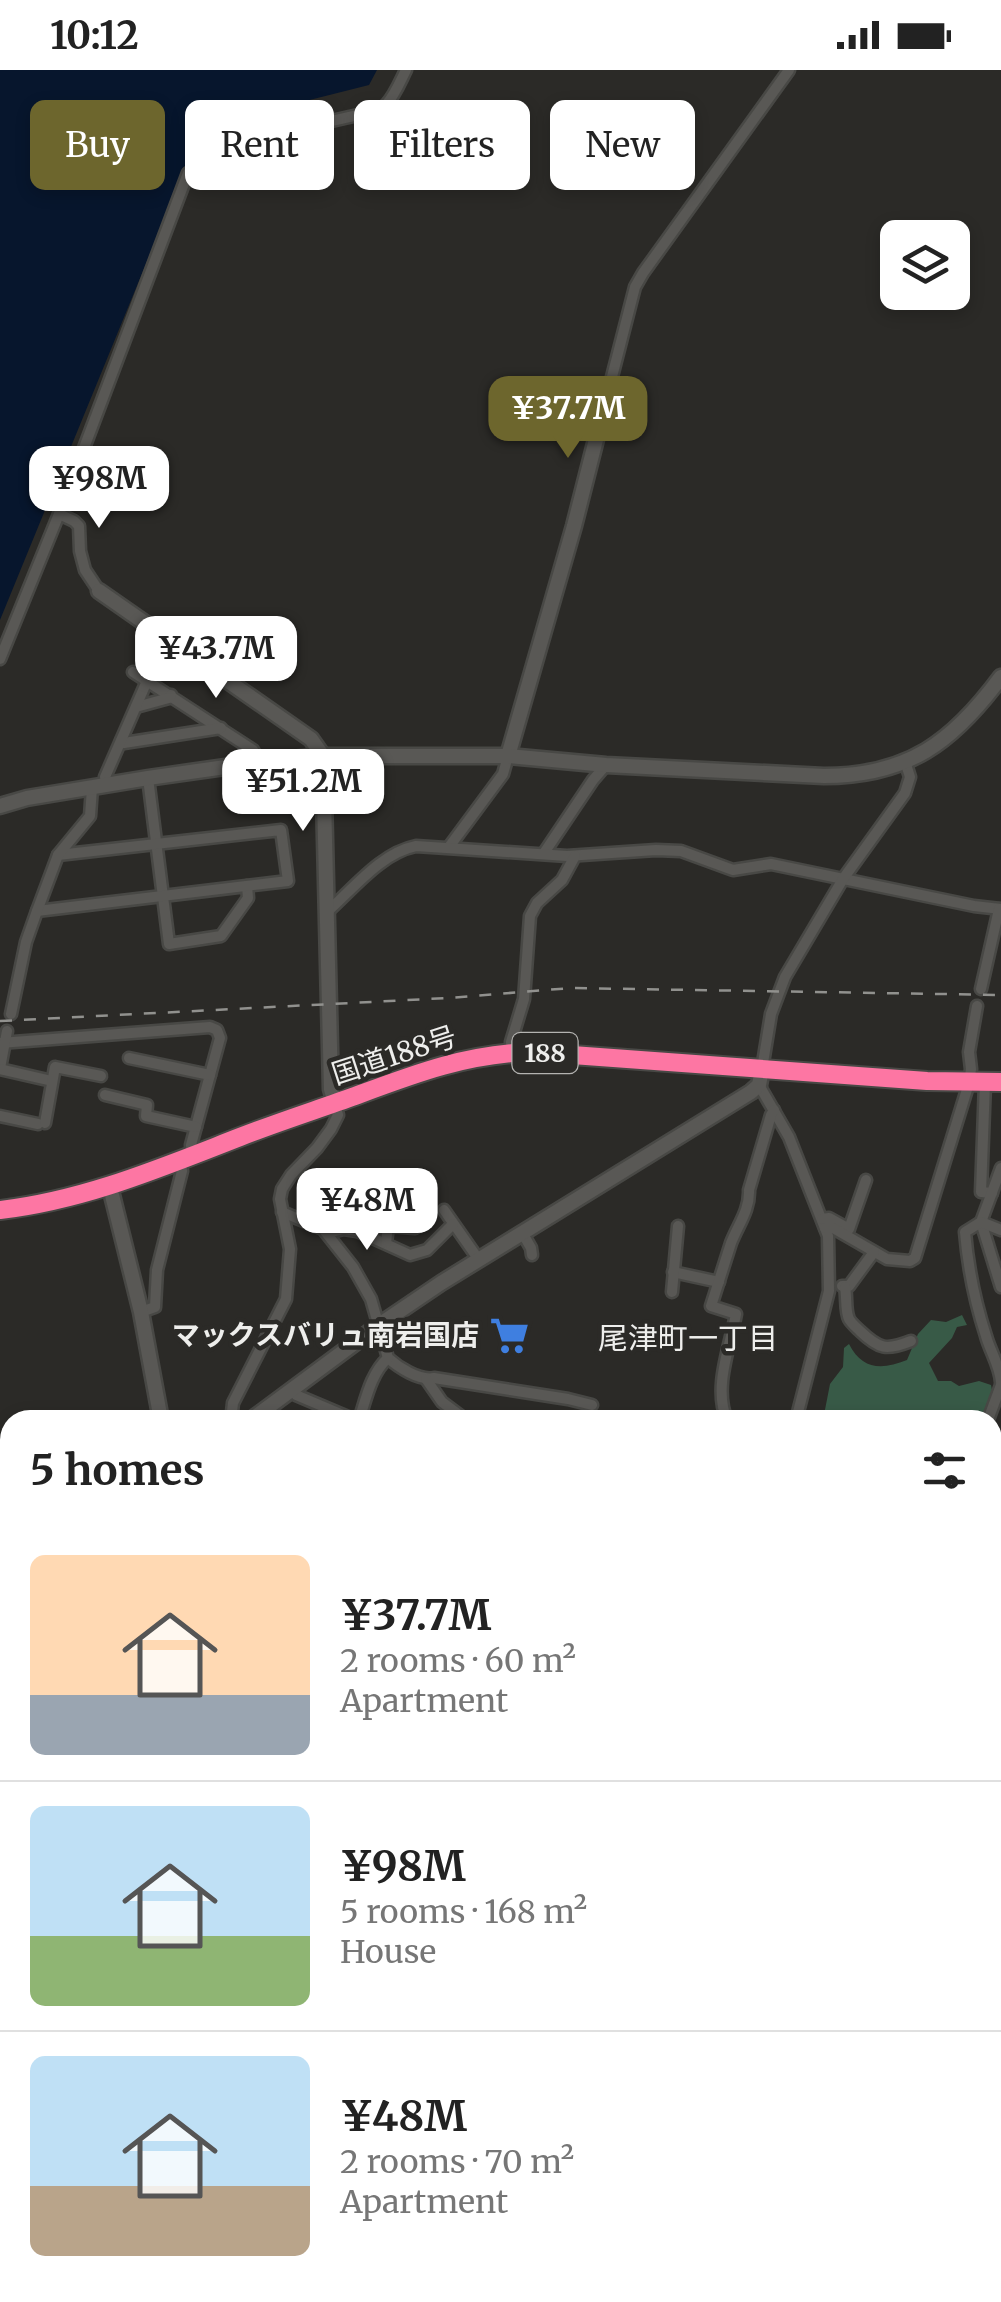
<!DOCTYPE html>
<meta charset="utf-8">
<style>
body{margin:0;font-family:Merriweather,"Noto Sans JP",serif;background:#f6f6f6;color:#222;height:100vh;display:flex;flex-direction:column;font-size:38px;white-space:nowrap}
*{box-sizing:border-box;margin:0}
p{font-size:32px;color:#767676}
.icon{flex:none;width:55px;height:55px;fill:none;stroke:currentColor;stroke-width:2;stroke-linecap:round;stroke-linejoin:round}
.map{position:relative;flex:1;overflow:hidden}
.panel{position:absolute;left:0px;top:1340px;width:1002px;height:892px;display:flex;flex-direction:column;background:#fff;border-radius:30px 30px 0 0;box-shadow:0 5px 15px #0003}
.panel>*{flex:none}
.hud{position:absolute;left:30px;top:30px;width:942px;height:90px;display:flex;gap:20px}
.tools{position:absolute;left:880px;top:150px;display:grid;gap:20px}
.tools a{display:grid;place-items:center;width:90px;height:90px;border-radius:15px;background:#fff;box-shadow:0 5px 15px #0003;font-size:50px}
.price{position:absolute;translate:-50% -85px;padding:0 22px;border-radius:20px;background:#fff;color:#222;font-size:32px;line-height:65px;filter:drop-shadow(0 2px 5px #0008)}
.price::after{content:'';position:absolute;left:50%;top:60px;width:30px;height:22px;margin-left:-15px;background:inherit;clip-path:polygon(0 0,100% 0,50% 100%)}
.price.selected{background:#6d662d;color:#fff}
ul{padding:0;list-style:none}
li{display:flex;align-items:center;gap:30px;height:250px;padding:0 30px}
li+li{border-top:2px solid #e0e0e0}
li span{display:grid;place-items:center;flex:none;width:280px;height:200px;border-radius:15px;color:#555}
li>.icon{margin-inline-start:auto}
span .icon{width:120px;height:120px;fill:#fffc;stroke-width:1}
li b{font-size:42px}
h2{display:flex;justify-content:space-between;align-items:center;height:120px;padding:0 30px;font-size:42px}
.pill{padding:0 35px;border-radius:15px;background:#fff;box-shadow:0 5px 15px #0003;font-size:35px;line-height:90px}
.pill.selected{background:#6d662d;color:#fff}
.status{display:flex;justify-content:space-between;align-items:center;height:70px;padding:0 50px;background:#fff;direction:ltr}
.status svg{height:28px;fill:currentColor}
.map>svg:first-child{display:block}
.forest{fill:#385a47}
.water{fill:#07162d}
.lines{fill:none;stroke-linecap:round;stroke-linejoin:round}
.highway-tunnel{stroke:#484745;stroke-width:18;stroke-dasharray:18 9;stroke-linecap:butt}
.street-casing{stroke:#484845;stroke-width:15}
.secondary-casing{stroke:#484845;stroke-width:19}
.highway-casing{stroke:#484845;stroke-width:22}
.street{stroke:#595855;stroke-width:10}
.secondary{stroke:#595855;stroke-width:14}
.highway{stroke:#fd76a3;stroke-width:18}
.rail{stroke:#91918e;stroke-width:2.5;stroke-dasharray:12 12;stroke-linecap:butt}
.labels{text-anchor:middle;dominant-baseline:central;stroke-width:9;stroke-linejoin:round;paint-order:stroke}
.shield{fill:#2b2a27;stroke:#b4b3b1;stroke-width:2.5}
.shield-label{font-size:25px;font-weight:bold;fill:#eeeeec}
.street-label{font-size:28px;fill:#eeeeec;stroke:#2b2a27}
.poi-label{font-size:28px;font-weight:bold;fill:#eeeeec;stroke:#2b2a27;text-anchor:end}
.neighbourhood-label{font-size:30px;fill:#eeeeec;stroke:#2b2a27}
</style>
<div class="status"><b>10:12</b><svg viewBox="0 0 49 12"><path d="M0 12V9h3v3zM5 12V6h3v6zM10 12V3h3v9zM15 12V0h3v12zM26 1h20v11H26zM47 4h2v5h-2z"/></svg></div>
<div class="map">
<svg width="1001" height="2232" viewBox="0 0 1001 2232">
<rect width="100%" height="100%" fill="#2b2a27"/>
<g class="forest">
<path d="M962 1245 967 1255 957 1257 952 1268 929 1293 938 1311H951L959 1316 979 1311 991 1315 993 1325 981 1350H823L830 1314 843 1297 844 1278 849 1274C862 1300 882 1300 907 1290L918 1264 931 1250 946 1252Z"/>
<polygon points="1001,1684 1001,1833 993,1834 993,1690"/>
<polygon points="993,2192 1001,2197 1001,2232 887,2232 900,2223 992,2222"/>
</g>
<polygon class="water" points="0,0 377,0 369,15 250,45 197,77 192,91 186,96 0,550"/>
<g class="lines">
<polyline class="highway-tunnel" points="992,2167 1001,2165"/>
<defs>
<g id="street">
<polyline points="604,338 635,217 643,203 789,0"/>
<polyline points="59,444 74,451 79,456 80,481 85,500 99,521"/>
<path d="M0 589 59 444 188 103 226 76 235 73 358 45C387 47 395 22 406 0"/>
<polyline points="133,602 253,680 260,692"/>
<polyline points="136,637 169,628 171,625"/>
<polyline points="121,671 124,673 221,658"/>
<polyline points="148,708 169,874 221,866 248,828 247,816"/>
<polyline points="107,715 105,707 147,611"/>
<polyline points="449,777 503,704 508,686"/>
<polyline points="544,783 593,710 606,695"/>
<polyline points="37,841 288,811 281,760 58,785"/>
<path d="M327 842C354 818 381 783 416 776L567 786 656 780 681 781 733 800 771 794 974 836 1001 839"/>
<polyline points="981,919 999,839"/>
<polyline points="11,944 26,872 37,841 58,785 90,746 92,718"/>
<polyline points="0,973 210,957 217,960 220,968 191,1075 192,1086"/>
<polyline points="512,983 511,972 524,929 530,846 537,833 562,810 575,786"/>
<polyline points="129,988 210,1005"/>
<polyline points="0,998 7,961"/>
<polyline points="0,999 52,1011"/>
<polyline points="762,999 771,944 785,907 843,809 905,723 910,707 905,691"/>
<polyline points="985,1013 981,1122 992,1123"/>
<polyline points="759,1015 789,1067 828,1166 829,1221 796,1350"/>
<polyline points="105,1025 147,1035 146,1046 196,1057"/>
<polyline points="0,1046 38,1054"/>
<polyline points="45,1053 55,997 101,1006"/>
<polyline points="1001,1098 981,1152 1001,1217"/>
<polyline points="444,1140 479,1190"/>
<path d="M282 1142 323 1159 353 1197 371 1229 388 1288C398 1297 419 1311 434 1308L568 1329 592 1335"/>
<polyline points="822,1149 829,1148 849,1159 866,1110"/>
<polyline points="825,1158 833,1158 887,1189 910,1191 915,1188 969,1013 971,999 969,982 977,936"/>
<path d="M1001 1160 981 1152 965 1162C968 1198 975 1232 986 1266 990 1281 1000 1296 1001 1312"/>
<polyline points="327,1163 344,1159 357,1161 410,1185 427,1180 453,1154"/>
<polyline points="523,1164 531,1178 532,1185"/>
<polyline points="386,1173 388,1156 415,1158"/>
<polyline points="673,1202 719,1212"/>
<polyline points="842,1216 849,1216 874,1182"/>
<path d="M845 1217C847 1227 845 1241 849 1249 851 1253 857 1258 860 1261 879 1279 886 1281 911 1271"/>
<polyline points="672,1222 678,1156"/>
<polyline points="141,1242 155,1237 157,1200 182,1101 180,1090"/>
<polyline points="426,1309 442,1332 466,1350"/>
<polyline points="292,1320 296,1325 355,1350"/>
<polyline points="265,1340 285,1350"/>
<polyline points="236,1350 232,1342 233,1333 286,1229 290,1179 280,1129 282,1119 291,1105 317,1078 331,1059 338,1045 335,1033"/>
<path d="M359 1350C366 1329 371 1303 388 1288"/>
<path d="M727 1350C713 1318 730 1277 736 1244L711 1236 731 1173C738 1155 750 1140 749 1120L771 1045 774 1040"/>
<polyline points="988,1350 1001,1315"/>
<polyline points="992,1382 1001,1395"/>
<polyline points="992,1486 1001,1487"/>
<polyline points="992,1531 1001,1525"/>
<polyline points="992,1578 1001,1592"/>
<polyline points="992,1686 1001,1683"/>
<polyline points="10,1783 4,1808 10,1846"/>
<polyline points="992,1852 1001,1851"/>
<polyline points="992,1936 998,1938 1001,1937"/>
<polyline points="992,1960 1001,1963"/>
<polyline points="992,2053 1001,2055"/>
<polyline points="54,2222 54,2232"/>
<polyline points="219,2222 219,2232"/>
<polyline points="274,2222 280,2232"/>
<polyline points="322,2222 326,2232"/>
<polyline points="403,2222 406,2232"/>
<polyline points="517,2222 539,2224"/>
<polyline points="418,2232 468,2222"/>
</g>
<g id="secondary">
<polyline points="99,521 311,669 323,686 331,1019 335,1033"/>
<polyline points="508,686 574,456 604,338"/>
<path d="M0 736 27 728 148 708 260 692 323 686H508L606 695 824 706C908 706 953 672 1001 607"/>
<polyline points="110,1117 141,1242 161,1350"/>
<polyline points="251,1350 379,1255 441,1213 751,1022 759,1015 762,999"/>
<polyline points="0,1468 10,1469"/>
<polyline points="191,2222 194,2232"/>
</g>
<g id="highway">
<path d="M0 1140C85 1130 160 1098 240 1067 278 1052 316 1040 355 1026 414 1004 466 984 531 982L927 1011 1001 1012"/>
<polyline points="770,2232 795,2222"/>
</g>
</defs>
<use href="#street" class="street-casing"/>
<use href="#secondary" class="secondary-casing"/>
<use href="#highway" class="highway-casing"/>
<use href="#street" class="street"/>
<use href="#secondary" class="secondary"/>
<use href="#highway" class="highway"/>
<polyline class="rail" points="0,951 448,928 571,918 1001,925"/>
</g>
<defs>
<symbol id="supermarket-bare" viewBox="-9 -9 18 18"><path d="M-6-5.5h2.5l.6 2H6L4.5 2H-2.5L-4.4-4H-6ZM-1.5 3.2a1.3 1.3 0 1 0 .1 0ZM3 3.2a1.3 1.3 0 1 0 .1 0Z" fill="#3f7fe0" stroke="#2b2a27" stroke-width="2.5" paint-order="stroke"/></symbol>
</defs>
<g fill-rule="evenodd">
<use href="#supermarket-bare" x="482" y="1238" width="55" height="55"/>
</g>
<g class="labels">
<rect class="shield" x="512.5" y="963" width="65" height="40" rx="8"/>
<g class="shield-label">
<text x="545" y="983">188</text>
</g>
<g class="street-label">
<text transform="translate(394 985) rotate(-18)">国道188号</text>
</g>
<g class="poi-label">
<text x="479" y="1265">マックスバリュ南岩国店</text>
</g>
<g class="neighbourhood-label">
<text x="688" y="1268">尾津町一丁目</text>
</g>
</g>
</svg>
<div class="tools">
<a><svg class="icon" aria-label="layers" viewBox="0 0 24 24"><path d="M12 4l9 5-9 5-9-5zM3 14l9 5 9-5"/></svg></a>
</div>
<b class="price selected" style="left:568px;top:391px">¥37.7M</b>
<b class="price" style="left:99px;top:461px">¥98M</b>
<b class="price" style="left:216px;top:631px">¥43.7M</b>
<b class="price" style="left:303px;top:764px">¥51.2M</b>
<b class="price" style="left:367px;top:1183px">¥48M</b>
<div class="hud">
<a class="pill selected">Buy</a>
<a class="pill">Rent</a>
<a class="pill">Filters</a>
<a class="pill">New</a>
</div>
<section class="panel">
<h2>5 homes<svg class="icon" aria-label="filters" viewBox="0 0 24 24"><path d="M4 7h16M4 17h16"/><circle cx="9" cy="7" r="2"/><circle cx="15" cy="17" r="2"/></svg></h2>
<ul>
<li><span style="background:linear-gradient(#ffd9b3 70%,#9aa5b1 0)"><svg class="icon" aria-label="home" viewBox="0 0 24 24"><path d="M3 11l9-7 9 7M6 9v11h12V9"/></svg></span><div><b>¥37.7M</b><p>2 rooms · 60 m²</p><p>Apartment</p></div></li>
<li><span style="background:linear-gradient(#bfe0f5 65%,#8fb573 0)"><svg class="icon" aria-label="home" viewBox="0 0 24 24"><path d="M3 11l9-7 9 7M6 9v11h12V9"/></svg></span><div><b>¥98M</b><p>5 rooms · 168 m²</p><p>House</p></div></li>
<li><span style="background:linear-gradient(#bfe0f5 65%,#b9a48a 0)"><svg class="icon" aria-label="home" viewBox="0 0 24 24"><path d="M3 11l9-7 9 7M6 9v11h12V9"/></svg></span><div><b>¥48M</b><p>2 rooms · 70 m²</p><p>Apartment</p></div></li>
</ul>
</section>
</div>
